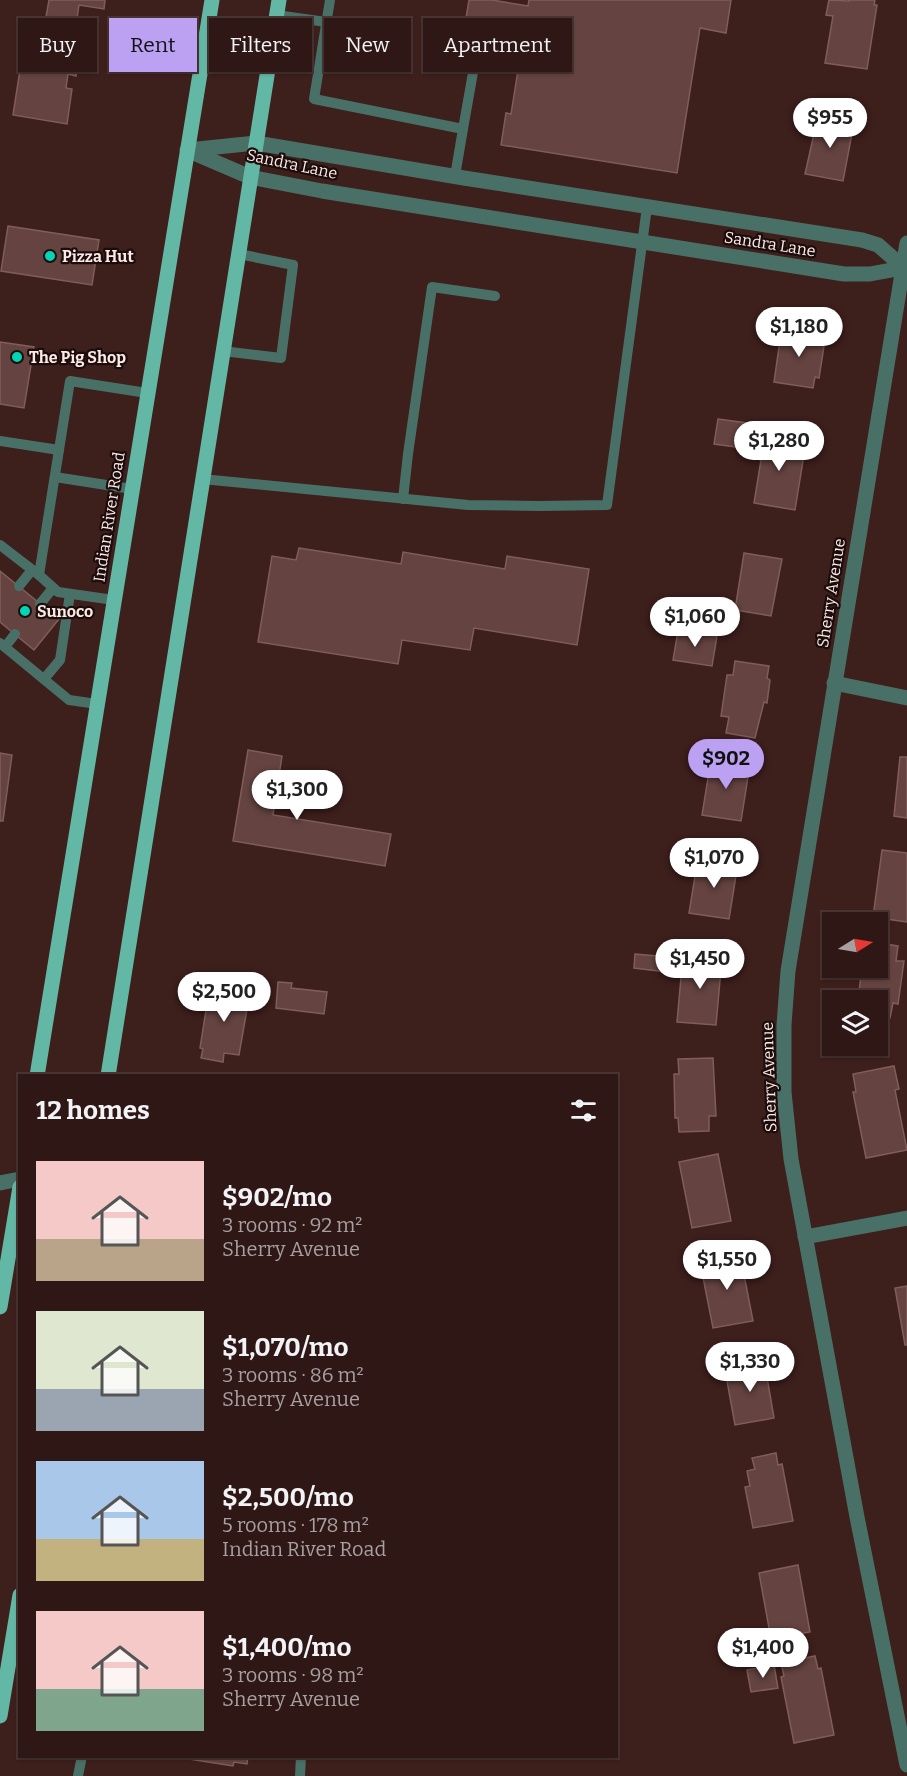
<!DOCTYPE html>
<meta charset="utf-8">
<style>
body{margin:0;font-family:Bitter,serif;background:#3a2422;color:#f1f3f6;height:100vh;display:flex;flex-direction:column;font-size:22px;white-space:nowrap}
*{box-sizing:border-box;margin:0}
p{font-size:20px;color:#a79fa0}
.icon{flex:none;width:33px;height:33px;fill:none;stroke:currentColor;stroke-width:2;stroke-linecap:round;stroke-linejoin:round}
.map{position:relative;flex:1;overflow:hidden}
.sheet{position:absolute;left:18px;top:1074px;width:600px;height:684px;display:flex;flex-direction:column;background:#2e1715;border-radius:0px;box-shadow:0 2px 4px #0004,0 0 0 2px #493634}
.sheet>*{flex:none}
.banner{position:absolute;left:18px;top:18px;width:600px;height:54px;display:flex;gap:12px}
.needle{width:39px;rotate:79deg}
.controls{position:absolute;left:822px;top:912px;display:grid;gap:12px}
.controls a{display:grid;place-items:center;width:66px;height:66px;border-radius:0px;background:#2e1715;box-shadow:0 2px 4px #0004,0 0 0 2px #493634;font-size:30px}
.price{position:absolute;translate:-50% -51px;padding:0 14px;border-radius:21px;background:#fff;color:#222;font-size:20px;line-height:39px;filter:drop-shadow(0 2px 3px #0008)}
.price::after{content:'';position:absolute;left:50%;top:36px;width:18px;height:14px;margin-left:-9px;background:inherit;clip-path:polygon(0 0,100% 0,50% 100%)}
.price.current{background:#bca0f2;color:#111}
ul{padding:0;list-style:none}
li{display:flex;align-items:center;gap:18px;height:150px;padding:0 18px}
li span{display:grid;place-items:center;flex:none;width:168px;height:120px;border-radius:0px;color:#555}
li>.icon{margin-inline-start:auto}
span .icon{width:72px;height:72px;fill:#fffc;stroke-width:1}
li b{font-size:26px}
h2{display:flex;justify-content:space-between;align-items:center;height:72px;padding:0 18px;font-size:26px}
.pill{padding:0 21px;border-radius:0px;background:#2e1715;box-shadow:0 2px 4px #0004,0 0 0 2px #493634;font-size:21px;line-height:54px}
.pill.current{background:#bca0f2;color:#111}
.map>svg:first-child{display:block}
.building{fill:#644340;stroke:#815d5a;stroke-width:1.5}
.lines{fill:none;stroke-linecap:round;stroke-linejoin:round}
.service{stroke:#497067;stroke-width:10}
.minor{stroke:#497067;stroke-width:15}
.primary{stroke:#63b8a5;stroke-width:15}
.poi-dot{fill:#01d5b6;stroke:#1b0d0c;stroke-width:2}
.labels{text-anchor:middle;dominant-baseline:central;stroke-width:4.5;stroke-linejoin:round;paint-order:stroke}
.street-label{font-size:16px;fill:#fee9e7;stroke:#1b0d0c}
.poi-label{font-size:16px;font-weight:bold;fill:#fee9e7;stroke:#1b0d0c;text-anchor:start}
</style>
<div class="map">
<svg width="907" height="1776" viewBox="0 0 907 1776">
<rect width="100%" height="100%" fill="#3d1f1c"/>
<g class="building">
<polygon points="49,0 105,0 104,9 79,5 72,52 79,53 76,76 68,74 66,88 72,89 67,124 13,115 26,31 43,34"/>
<polygon points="469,0 492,0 528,6 529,0 731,0 726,33 700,28 677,173 501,145 506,113 511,114 523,39 464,30"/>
<polygon points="829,0 849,1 849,0 875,0 874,5 877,5 867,69 825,63 833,16 826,15"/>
<polygon points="818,116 854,123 843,181 805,174"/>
<polygon points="8,226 99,240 92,285 1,271"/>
<polygon points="786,327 822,332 820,345 824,346 819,378 815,377 813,388 774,382 780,340 785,341"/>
<polygon points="0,342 34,347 24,408 0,404"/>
<polygon points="718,419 747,423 743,448 714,444"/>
<polygon points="766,435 806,442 795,510 754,503 761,460 753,458 755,448 763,450"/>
<polygon points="299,548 401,564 403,552 505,569 507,556 589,569 577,645 474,628 470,650 402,640 398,664 258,642 272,556 296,560"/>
<polygon points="744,553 782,559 771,616 735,610"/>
<polygon points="0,571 59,619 34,650 0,622"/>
<polygon points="678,631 717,636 712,666 673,660"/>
<polygon points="735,661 769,666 767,678 770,680 767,703 764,702 755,738 726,733 729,717 721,716 727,675 733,675"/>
<polygon points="248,750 282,756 273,815 391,834 385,866 233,841"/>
<polygon points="0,753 12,755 3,821 0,821"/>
<polygon points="900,757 907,757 907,818 894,816"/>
<polygon points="716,758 750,764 741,821 702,815 709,772 713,773"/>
<polygon points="882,850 907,853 907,922 873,917"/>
<polygon points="704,857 738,863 729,919 689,913 696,870 702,871"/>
<polygon points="878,943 898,946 896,961 904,961 898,1004 893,1003 890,1018 878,1016 878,1000 858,1000 862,968 878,968"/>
<polygon points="635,954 668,957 666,972 634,968"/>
<polygon points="683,955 722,958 716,1025 677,1022"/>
<polygon points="278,982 292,983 291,988 327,992 324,1014 276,1008"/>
<polygon points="210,985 250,992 239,1055 224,1053 223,1062 201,1058 203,1049 200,1048"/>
<polygon points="713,1058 716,1116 709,1116 709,1131 679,1132 678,1118 675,1118 674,1074 679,1074 678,1059"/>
<polygon points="894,1066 899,1089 895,1090 907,1150 866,1158 853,1092 856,1092 853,1074"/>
<polygon points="718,1154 731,1221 692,1228 679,1162"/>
<polygon points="740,1254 753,1321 713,1328 700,1262"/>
<polygon points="907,1286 907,1345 905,1345 895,1288"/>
<polygon points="764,1360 774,1418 735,1425 727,1381 733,1380 730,1366"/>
<polygon points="776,1453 778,1465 782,1464 793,1521 753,1528 745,1487 750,1486 747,1471 755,1469 752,1458"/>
<polygon points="798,1565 810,1632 771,1639 759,1573"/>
<polygon points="815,1656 818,1669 821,1668 834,1735 794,1743 781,1677 784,1676 781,1663"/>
<polygon points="774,1665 778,1688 751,1692 747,1670"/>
<polygon points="170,1756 248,1756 247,1764 234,1762 233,1766"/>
</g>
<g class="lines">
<g class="service">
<polyline points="330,0 314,99 463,129 455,176"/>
<polyline points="276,15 326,22"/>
<polyline points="463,129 480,33"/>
<polyline points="222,351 281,358 293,265 239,254"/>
<polyline points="0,441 59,450"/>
<polyline points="55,477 132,489"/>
<polyline points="202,479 468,505 539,506 607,505 647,207"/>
<polyline points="403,499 408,454 432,287 495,296"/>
<polyline points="0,545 39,575"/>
<polyline points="19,586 32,570"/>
<polyline points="114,600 58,592 39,575 70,381 147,393"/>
<polyline points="40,604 53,588"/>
<polyline points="0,643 69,700 97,704"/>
<polyline points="5,647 15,634"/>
<polyline points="44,679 60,660 70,594"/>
<polyline points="78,1776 82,1756"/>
<polyline points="300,1776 301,1756"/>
</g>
<g class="minor">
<polyline points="187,150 250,177 322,191 844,274 870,274 907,267"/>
<polyline points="188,150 256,143 464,178 862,240 878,245 903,267"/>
<polyline points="907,243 788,971 784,1025 784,1092 791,1159 857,1517 907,1765"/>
<polyline points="834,683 907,698"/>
<polyline points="0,1183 20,1179"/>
<polyline points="805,1237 907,1218"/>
</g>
<g class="primary">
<polyline points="37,1076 212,0"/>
<polyline points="108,1076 279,0"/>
<polyline points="0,1307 20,1187"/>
<polyline points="0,1716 20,1595"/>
</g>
</g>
<g class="poi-dot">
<circle cx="50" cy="256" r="6"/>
<circle cx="17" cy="357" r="6"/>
<circle cx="25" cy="611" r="6"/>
</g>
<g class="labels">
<g class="street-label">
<text transform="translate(292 164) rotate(12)">Sandra Lane</text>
<text transform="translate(770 244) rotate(9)">Sandra Lane</text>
<text transform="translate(109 517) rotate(-81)">Indian River Road</text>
<text transform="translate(831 593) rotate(-81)">Sherry Avenue</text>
<text transform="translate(769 1077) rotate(-92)">Sherry Avenue</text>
</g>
<g class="poi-label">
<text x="62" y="256">Pizza Hut</text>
<text x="29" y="357">The Pig Shop</text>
<text x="37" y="611">Sunoco</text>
</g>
</g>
</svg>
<div class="controls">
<a><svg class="needle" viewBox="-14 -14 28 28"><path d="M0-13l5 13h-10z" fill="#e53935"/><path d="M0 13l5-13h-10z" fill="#a79fa0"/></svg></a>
<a><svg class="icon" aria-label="layers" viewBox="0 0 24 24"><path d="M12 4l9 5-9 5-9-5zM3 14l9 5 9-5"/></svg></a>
</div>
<b class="price" style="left:830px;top:149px">$955</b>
<b class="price" style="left:799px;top:358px">$1,180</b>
<b class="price" style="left:779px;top:472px">$1,280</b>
<b class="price" style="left:695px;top:648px">$1,060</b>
<b class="price current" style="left:726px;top:790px">$902</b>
<b class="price" style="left:297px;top:821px">$1,300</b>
<b class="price" style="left:714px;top:889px">$1,070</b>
<b class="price" style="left:700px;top:990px">$1,450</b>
<b class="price" style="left:224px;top:1023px">$2,500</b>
<b class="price" style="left:727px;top:1291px">$1,550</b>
<b class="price" style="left:750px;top:1393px">$1,330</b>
<b class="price" style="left:763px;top:1679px">$1,400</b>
<div class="banner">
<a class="pill">Buy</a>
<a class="pill current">Rent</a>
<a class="pill">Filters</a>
<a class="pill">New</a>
<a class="pill">Apartment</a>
</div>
<section class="sheet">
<h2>12 homes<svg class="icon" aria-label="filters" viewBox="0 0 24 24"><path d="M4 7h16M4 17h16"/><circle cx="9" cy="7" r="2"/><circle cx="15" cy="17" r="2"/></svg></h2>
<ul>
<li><span style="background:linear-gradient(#f6c9c9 65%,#b9a48a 0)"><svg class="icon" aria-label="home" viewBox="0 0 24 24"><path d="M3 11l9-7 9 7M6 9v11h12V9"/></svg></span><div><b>$902/mo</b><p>3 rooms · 92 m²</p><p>Sherry Avenue</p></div></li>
<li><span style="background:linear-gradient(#dfe7d0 65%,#9aa5b1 0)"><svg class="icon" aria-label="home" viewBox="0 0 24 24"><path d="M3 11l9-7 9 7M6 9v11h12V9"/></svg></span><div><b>$1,070/mo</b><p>3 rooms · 86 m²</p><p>Sherry Avenue</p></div></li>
<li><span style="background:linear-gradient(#a9c7e8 65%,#c2b280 0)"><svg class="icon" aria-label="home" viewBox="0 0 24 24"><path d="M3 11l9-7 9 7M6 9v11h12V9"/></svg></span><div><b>$2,500/mo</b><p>5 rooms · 178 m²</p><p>Indian River Road</p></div></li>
<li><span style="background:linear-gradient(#f6c9c9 65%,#7fa58c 0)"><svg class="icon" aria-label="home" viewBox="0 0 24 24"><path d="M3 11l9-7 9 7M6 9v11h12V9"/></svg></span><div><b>$1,400/mo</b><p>3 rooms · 98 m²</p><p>Sherry Avenue</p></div></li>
</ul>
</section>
</div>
